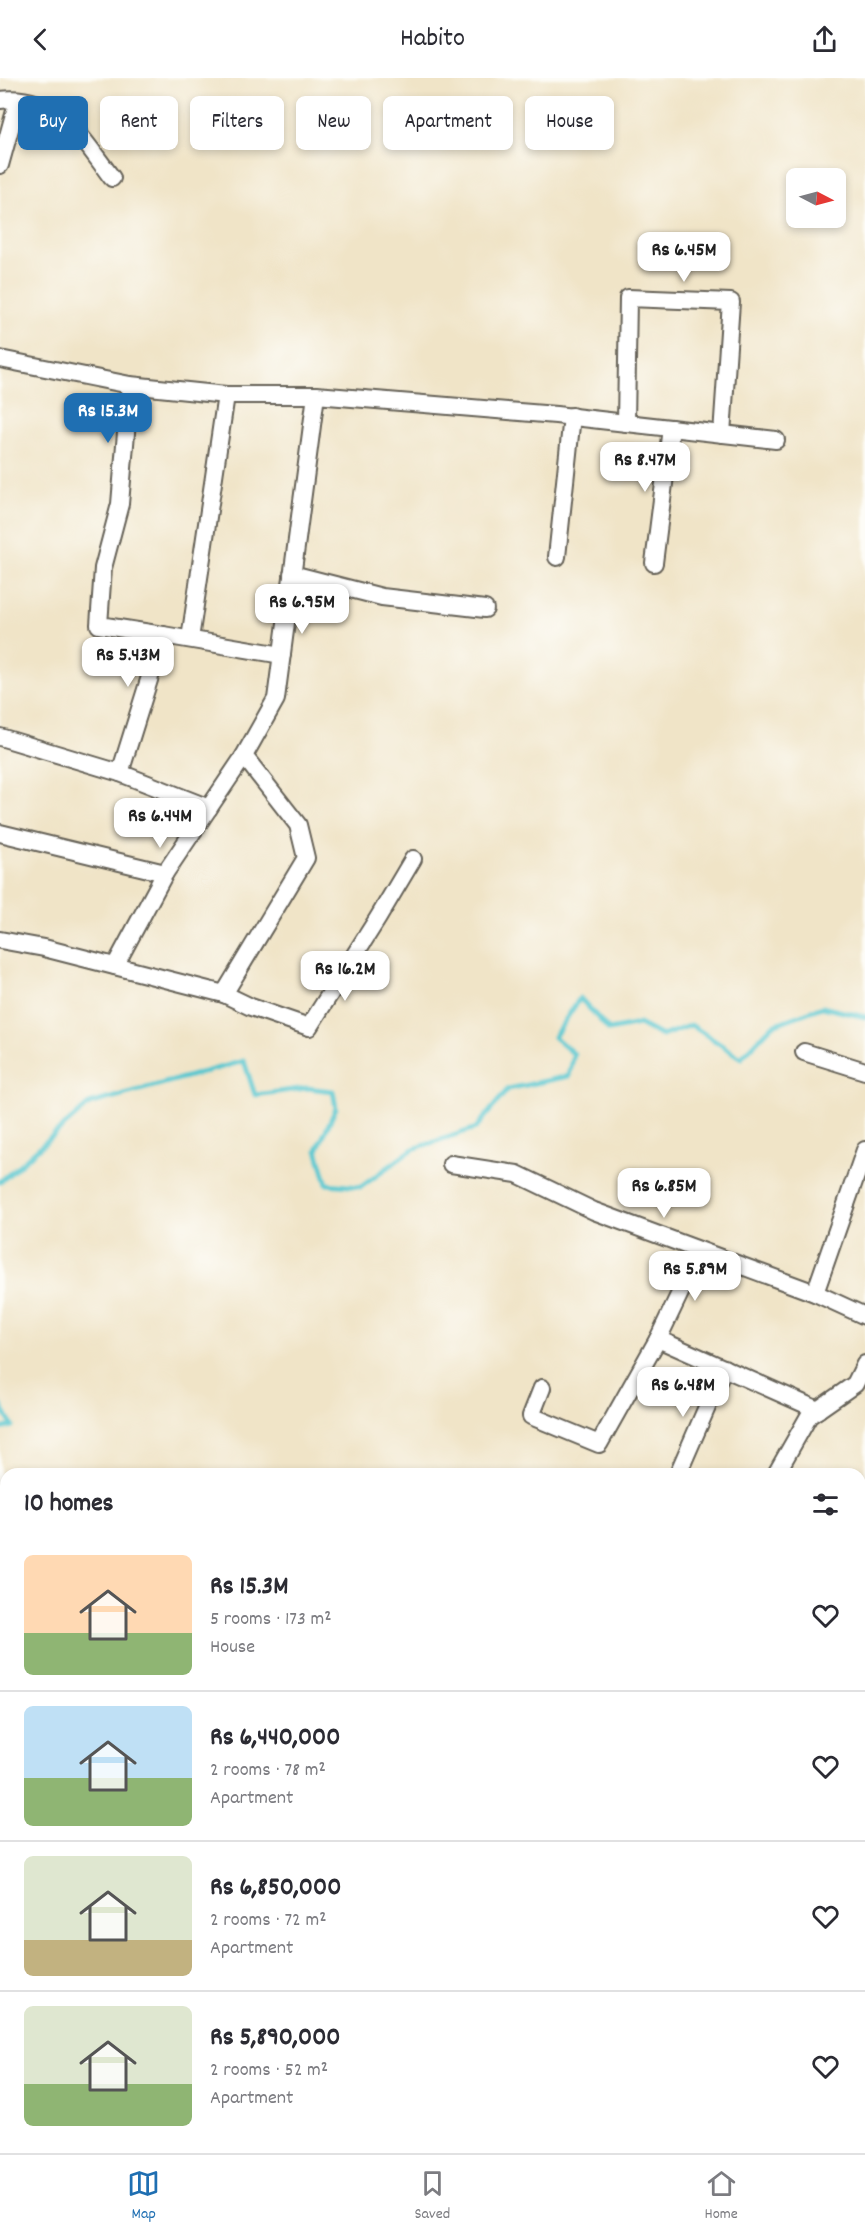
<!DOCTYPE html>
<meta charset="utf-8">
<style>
body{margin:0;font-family:Dekko,sans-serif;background:#f2f2f3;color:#2b2b33;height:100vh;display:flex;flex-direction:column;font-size:22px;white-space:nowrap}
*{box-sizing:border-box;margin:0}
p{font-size:20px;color:#7c7c81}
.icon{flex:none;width:33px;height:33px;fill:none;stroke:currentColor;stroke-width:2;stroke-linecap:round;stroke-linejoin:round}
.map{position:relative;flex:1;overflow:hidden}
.panel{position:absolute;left:0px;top:1390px;width:866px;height:686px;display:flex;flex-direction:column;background:#fff;border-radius:18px 18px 0 0;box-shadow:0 3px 9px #0003}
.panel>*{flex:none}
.top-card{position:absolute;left:18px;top:18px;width:830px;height:54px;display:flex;gap:12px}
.needle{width:39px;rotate:96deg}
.tools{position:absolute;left:786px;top:90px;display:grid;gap:12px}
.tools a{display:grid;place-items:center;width:60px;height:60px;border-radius:9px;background:#fff;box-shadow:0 3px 9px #0003;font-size:30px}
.price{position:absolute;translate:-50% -51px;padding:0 14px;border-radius:12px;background:#fff;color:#222;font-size:20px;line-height:39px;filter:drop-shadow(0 2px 3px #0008)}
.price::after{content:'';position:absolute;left:50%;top:36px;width:18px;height:14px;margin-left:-9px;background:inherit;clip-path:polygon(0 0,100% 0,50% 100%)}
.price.current{background:#1f6fb2;color:#fff}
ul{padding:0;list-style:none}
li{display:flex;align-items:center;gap:18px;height:150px;padding:0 24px}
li+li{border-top:2px solid #e1e1e2}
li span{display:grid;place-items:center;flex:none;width:168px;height:120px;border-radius:9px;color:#555}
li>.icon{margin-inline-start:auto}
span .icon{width:72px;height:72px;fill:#fffc;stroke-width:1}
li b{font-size:26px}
h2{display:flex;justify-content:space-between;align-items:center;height:72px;padding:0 24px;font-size:26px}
.chip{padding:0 21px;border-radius:9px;background:#fff;box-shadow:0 3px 9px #0003;font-size:21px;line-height:54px}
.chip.current{background:#1f6fb2;color:#fff}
header{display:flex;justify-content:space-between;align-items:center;height:78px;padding:0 24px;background:#fff;font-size:27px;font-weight:600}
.menu{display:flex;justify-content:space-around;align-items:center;height:84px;border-top:2px solid #e1e1e2;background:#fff;font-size:16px;color:#7c7c81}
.menu a{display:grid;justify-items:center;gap:3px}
.menu .current{color:#1f6fb2}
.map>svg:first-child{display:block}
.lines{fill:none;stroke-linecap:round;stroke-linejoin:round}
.stream{stroke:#5ac7cf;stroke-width:5}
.minor-casing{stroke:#666258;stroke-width:20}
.minor{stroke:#fff;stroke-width:16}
</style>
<header><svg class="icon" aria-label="back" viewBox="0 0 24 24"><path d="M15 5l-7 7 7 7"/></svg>Habito<svg class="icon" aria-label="share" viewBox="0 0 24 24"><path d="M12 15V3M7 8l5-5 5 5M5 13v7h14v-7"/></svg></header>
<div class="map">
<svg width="865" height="2075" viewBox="0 0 865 2075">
<rect width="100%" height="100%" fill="#fdfcf7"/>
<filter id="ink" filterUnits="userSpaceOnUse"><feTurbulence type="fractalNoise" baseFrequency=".0167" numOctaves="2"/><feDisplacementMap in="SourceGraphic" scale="12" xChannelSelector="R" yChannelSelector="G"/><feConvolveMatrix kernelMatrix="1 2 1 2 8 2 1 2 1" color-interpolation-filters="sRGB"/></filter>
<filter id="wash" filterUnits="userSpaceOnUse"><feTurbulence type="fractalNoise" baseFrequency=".008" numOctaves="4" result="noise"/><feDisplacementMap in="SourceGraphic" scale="24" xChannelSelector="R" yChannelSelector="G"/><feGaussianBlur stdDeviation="1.35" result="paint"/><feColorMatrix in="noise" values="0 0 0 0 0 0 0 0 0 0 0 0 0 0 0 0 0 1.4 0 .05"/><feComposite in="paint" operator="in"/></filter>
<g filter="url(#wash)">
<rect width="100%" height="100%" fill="#f0e4c7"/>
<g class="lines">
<g class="stream">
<polyline points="0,1104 89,1026 244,983 255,1017 307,1010 333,1013 336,1030 317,1072 327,1106 361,1109 413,1071 476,1050 508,1011 569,998 574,976 554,959 580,920 609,952 639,946 662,958 691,947 741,980 773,947 822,929 865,939"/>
<polyline points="0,1325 12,1348 0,1351"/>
<polyline points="0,2040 6,2034"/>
<polyline points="121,2070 127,2075"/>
</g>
</g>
</g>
<g filter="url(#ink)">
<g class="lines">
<defs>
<g id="minor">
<path d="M0 22C57 15 82 60 112 100"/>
<polyline points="0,87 18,22"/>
<polyline points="0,281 130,307"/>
<polyline points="626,345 628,220 731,224 722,356"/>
<polyline points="557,479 572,338"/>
<polyline points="654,485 671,350"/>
<polyline points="292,496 382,519 485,531"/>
<polyline points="163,557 99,547 103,490 120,426 130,307 226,317 316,317"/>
<polyline points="190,561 226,317"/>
<polyline points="0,659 120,695"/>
<polyline points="209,730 120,695 163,557 282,577"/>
<polyline points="0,755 165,795"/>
<polyline points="0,862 44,870 224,916 306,780 298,747 244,678 276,621 316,317 556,337 776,362"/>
<polyline points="115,888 165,795 244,678"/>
<polyline points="224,916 251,929 309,949 378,840 413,781"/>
<polyline points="804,974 865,993"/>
<polyline points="451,1086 517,1096 594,1133 815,1215 865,1238"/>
<polyline points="815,1215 865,1072"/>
<polyline points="658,1261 700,1173"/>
<polyline points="542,1310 531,1338 599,1366 658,1261 818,1332"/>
<polyline points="681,1396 680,1391 724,1290"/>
<polyline points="776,1396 809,1338 855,1306 865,1286"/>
<polyline points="860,1445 865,1436"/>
<polyline points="860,1556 865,1564"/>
<polyline points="860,1755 865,1748"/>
<polyline points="860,2029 865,2031"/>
<polyline points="153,2070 160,2075"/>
<polyline points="304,2075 306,2070"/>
<polyline points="675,2075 678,2070"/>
</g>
</defs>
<use href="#minor" class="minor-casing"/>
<use href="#minor" class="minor"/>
</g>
</g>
</svg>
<div class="tools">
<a><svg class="needle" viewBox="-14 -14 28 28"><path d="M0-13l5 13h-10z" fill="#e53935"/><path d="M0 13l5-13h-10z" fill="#7c7c81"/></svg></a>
</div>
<b class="price" style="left:684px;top:205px">Rs 6.45M</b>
<b class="price current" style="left:108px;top:366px">Rs 15.3M</b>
<b class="price" style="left:645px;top:415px">Rs 8.47M</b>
<b class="price" style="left:302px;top:557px">Rs 6.95M</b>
<b class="price" style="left:128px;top:610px">Rs 5.43M</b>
<b class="price" style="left:160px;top:771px">Rs 6.44M</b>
<b class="price" style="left:345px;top:924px">Rs 16.2M</b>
<b class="price" style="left:664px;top:1141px">Rs 6.85M</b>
<b class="price" style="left:695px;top:1224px">Rs 5.89M</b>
<b class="price" style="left:683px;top:1340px">Rs 6.48M</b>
<div class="top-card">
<a class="chip current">Buy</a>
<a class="chip">Rent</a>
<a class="chip">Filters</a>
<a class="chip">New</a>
<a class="chip">Apartment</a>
<a class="chip">House</a>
</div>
<section class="panel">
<h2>10 homes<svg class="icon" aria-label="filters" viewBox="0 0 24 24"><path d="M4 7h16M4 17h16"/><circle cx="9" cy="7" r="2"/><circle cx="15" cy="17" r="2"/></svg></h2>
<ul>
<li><span style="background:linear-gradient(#ffd9b3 65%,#8fb573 0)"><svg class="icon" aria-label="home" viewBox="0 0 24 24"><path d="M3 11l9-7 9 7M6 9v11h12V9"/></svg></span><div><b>Rs 15.3M</b><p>5 rooms · 173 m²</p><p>House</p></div><svg class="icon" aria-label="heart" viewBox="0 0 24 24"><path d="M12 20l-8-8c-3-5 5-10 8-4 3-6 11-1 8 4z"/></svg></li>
<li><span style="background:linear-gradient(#bfe0f5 60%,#8fb573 0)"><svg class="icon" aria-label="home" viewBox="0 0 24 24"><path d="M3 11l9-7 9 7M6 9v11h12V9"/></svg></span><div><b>Rs 6,440,000</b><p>2 rooms · 78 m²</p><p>Apartment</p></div><svg class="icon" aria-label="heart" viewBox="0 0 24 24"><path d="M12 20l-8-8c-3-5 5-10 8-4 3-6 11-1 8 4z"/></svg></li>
<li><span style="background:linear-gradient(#dfe7d0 70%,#c2b280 0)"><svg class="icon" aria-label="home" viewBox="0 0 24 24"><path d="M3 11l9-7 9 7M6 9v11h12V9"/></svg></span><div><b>Rs 6,850,000</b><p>2 rooms · 72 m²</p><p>Apartment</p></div><svg class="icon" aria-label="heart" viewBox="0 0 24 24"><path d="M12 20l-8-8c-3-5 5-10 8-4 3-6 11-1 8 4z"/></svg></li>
<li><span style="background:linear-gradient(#dfe7d0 65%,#8fb573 0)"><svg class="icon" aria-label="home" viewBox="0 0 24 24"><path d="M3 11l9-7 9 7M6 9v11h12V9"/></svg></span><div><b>Rs 5,890,000</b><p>2 rooms · 52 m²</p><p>Apartment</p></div><svg class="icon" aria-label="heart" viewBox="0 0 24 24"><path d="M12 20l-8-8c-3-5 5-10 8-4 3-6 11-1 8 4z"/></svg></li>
</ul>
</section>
</div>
<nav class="menu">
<a class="current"><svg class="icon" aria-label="map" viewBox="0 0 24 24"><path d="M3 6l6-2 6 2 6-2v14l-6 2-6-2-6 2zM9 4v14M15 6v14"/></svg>Map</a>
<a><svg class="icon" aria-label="saved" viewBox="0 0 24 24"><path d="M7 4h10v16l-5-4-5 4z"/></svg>Saved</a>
<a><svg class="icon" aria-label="home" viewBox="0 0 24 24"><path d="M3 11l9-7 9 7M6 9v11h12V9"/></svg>Home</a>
</nav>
